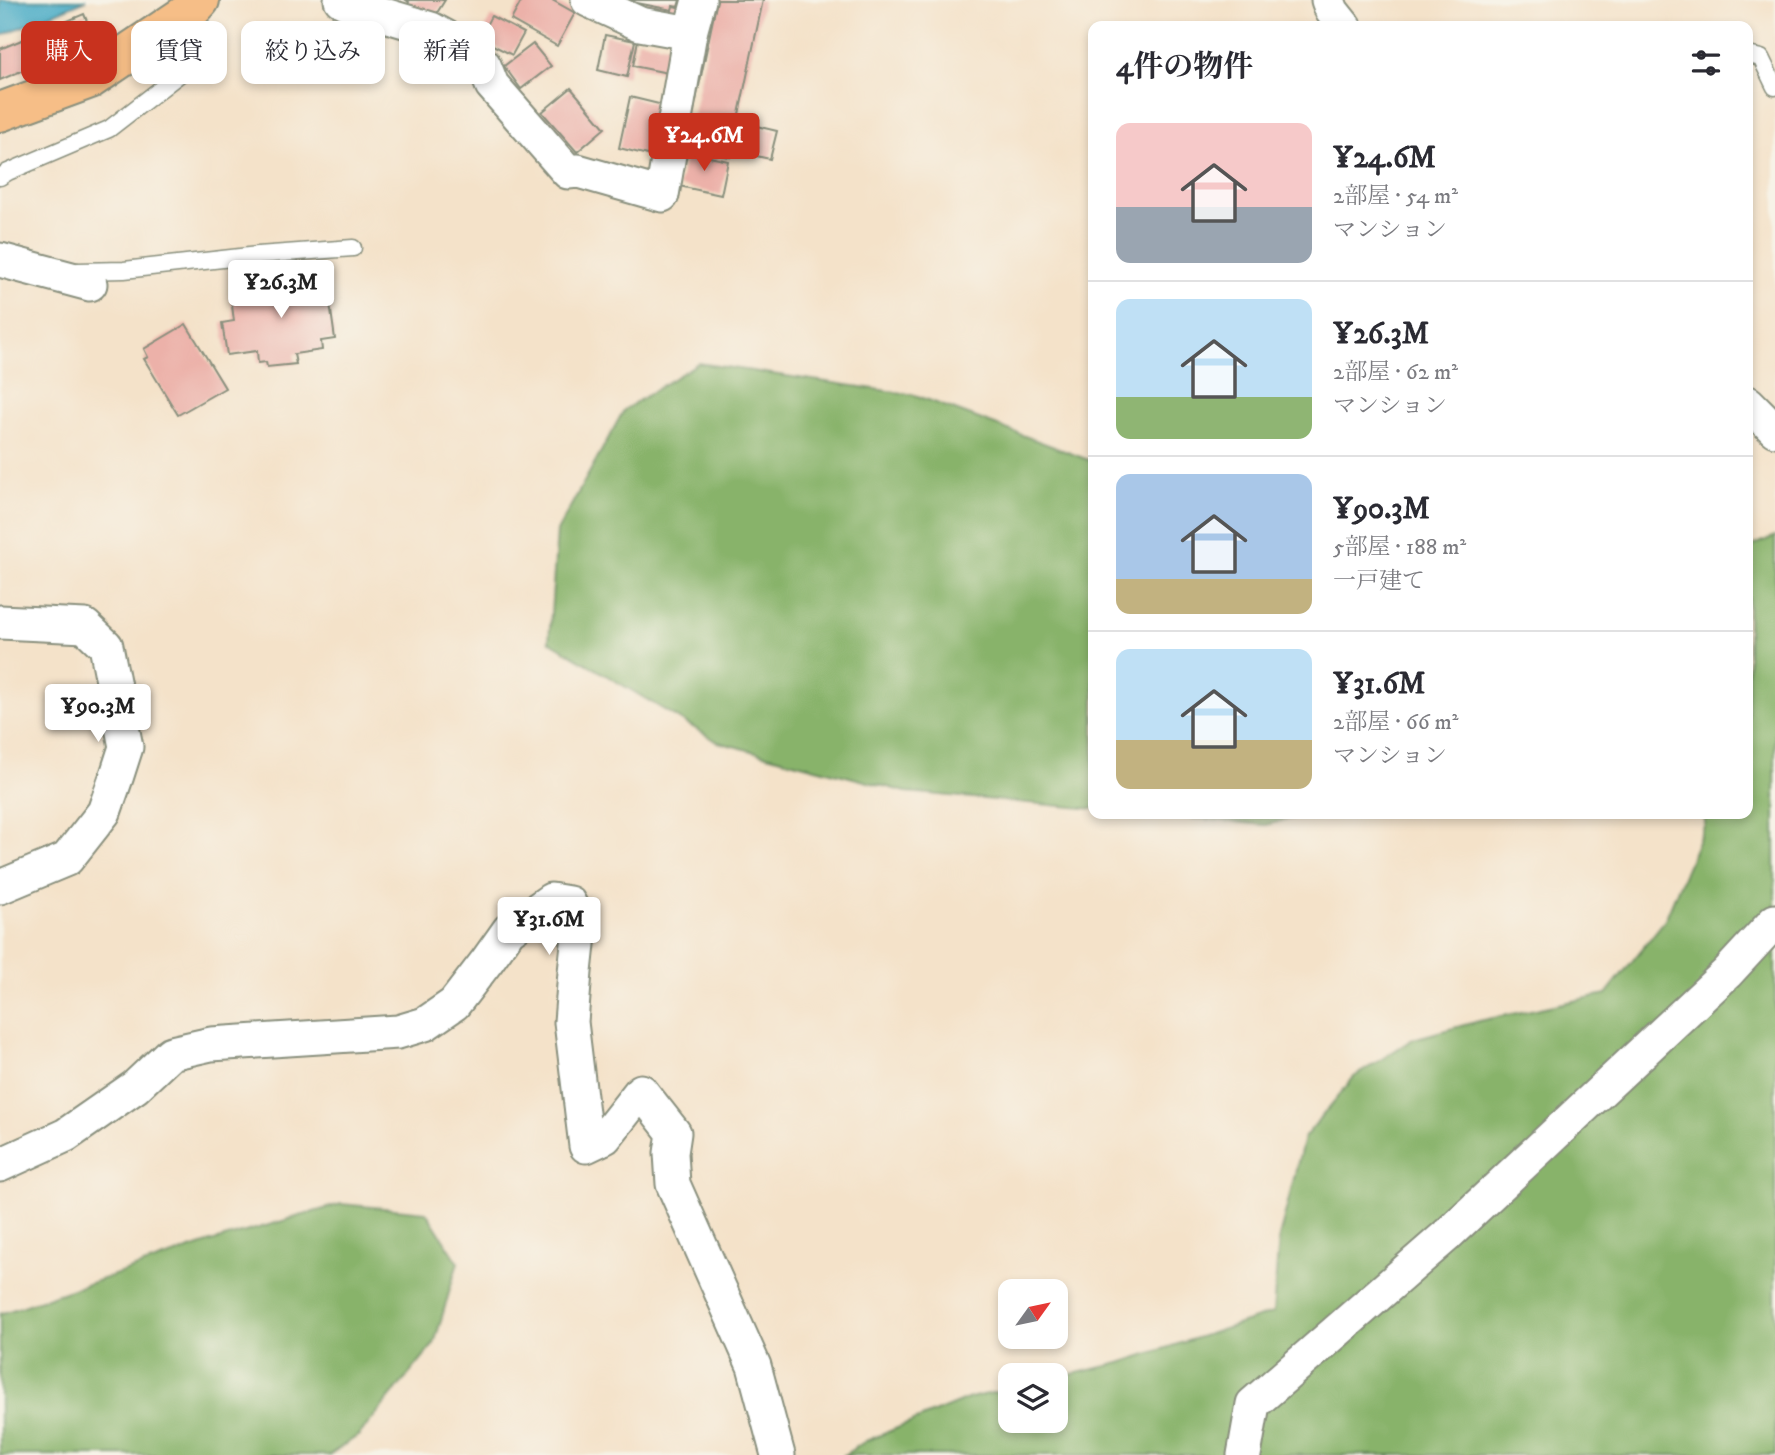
<!DOCTYPE html>
<html lang="ja">
<meta charset="utf-8">
<style>
body{margin:0;font-family:"IM FELL DW Pica","Noto Serif JP",serif;background:#f7f7f7;color:#2b2b33;height:100vh;display:flex;flex-direction:column;font-size:26px;white-space:nowrap}
*{box-sizing:border-box;margin:0}
p{font-size:23px;color:#7c7c81}
.icon{flex:none;width:38px;height:38px;fill:none;stroke:currentColor;stroke-width:2;stroke-linecap:round;stroke-linejoin:round}
.map{position:relative;flex:1;overflow:hidden}
.drawer{position:absolute;left:1088px;top:21px;width:665px;height:798px;display:flex;flex-direction:column;background:#fff;border-radius:14px;box-shadow:0 4px 10px #0003}
.drawer>*{flex:none}
.guide{position:absolute;left:21px;top:21px;width:665px;height:63px;display:flex;gap:14px}
.needle{width:46px;rotate:57deg}
.tools{position:absolute;left:998px;top:1279px;display:grid;gap:14px}
.tools a{display:grid;place-items:center;width:70px;height:70px;border-radius:14px;background:#fff;box-shadow:0 4px 10px #0003;font-size:35px}
.price{position:absolute;translate:-50% -60px;padding:0 16px;border-radius:7px;background:#fff;color:#222;font-size:23px;line-height:46px;filter:drop-shadow(0 2px 4px #0008)}
.price::after{content:'';position:absolute;left:50%;top:42px;width:21px;height:16px;margin-left:-10px;background:inherit;clip-path:polygon(0 0,100% 0,50% 100%)}
.price.on{background:#c8321e;color:#fff}
ul{padding:0;list-style:none}
li{display:flex;align-items:center;gap:21px;height:175px;padding:0 28px}
li+li{border-top:2px solid #e1e1e2}
li span{display:grid;place-items:center;flex:none;width:196px;height:140px;border-radius:14px;color:#555}
li>.icon{margin-inline-start:auto}
span .icon{width:84px;height:84px;fill:#fffc;stroke-width:1}
li b{font-size:30px}
h2{display:flex;justify-content:space-between;align-items:center;height:84px;padding:0 28px;font-size:30px}
.tag{padding:0 24px;border-radius:14px;background:#fff;box-shadow:0 4px 10px #0003;font-size:24px;line-height:63px}
.tag.on{background:#c8321e;color:#fff}
.map>svg:first-child{display:block}
.forest{fill:#88b36b;stroke:#547850;stroke-width:2}
.water{fill:#46abc6;stroke:#32747d;stroke-width:2}
.building{fill:#ecb1a9}
.lines{fill:none;stroke-linecap:round;stroke-linejoin:round}
.lane-casing{stroke:#8a907e;stroke-width:19}
.street-casing{stroke:#8a907e;stroke-width:37}
.primary-casing{stroke:#8a907e;stroke-width:42}
.lane{stroke:#fff;stroke-width:16}
.street{stroke:#fff;stroke-width:33}
.primary{stroke:#f6be87;stroke-width:38}
</style>
<div class="map">
<svg width="1775" height="1455" viewBox="0 0 1775 1455">
<rect width="100%" height="100%" fill="#f7f3e8"/>
<filter id="ink" filterUnits="userSpaceOnUse"><feTurbulence type="fractalNoise" baseFrequency=".0143" numOctaves="2"/><feDisplacementMap in="SourceGraphic" scale="14" xChannelSelector="R" yChannelSelector="G"/><feConvolveMatrix kernelMatrix="1 2 1 2 8 2 1 2 1" color-interpolation-filters="sRGB"/></filter>
<filter id="wash" filterUnits="userSpaceOnUse"><feTurbulence type="fractalNoise" baseFrequency=".00686" numOctaves="4" result="noise"/><feDisplacementMap in="SourceGraphic" scale="28" xChannelSelector="R" yChannelSelector="G"/><feGaussianBlur stdDeviation="1.57" result="paint"/><feColorMatrix in="noise" values="0 0 0 0 0 0 0 0 0 0 0 0 0 0 0 0 0 1.4 0 .05"/><feComposite in="paint" operator="in"/></filter>
<g filter="url(#wash)">
<rect width="100%" height="100%" fill="#f4e2c9"/>
<g class="forest">
<polygon points="698,363 915,395 1094,462 1094,809 906,792 718,742 549,641 557,531 624,410"/>
<polygon points="1775,536 1775,1455 844,1455 866,1441 970,1398 1010,1389 1010,1421 1055,1421 1055,1378 1120,1363 1273,1313 1279,1238 1304,1138 1354,1077 1413,1039 1479,1021 1606,994 1665,920 1705,824 1704,814 1748,814 1748,548"/>
<polygon points="1146,814 1309,814 1266,825"/>
<polygon points="341,1204 426,1212 458,1262 434,1344 359,1435 329,1455 0,1455 0,1314 214,1241"/>
</g>
<polygon class="water" points="0,0 86,0 0,36"/>
<g id="blocks">
<g class="building">
<polygon points="406,0 445,0 435,16 406,7 409,2"/>
<polygon points="522,0 552,0 575,13 557,46 511,20"/>
<polygon points="627,0 680,0 678,7 673,6 672,10 627,1"/>
<polygon points="717,0 763,0 730,157 686,148"/>
<polygon points="84,14 95,40 0,80 0,49"/>
<polygon points="491,16 524,33 512,55 479,38"/>
<polygon points="605,35 635,41 627,77 598,70"/>
<polygon points="638,40 673,47 668,73 633,66"/>
<polygon points="533,44 551,66 521,89 504,66"/>
<polygon points="571,88 605,128 577,152 542,112"/>
<polygon points="630,97 663,105 652,156 619,148"/>
<polygon points="740,122 777,131 770,159 734,151"/>
<polygon points="686,152 728,161 721,195 679,186"/>
<polygon points="298,272 300,278 326,275 335,339 321,341 322,350 294,354 296,364 267,367 266,362 258,363 257,351 227,355 222,323 234,321 231,298 265,293 263,278"/>
<polygon points="186,324 225,388 178,415 144,359 148,357 144,349"/>
</g>
</g>
</g>
<g filter="url(#ink)">
<use href="#blocks" fill-opacity="0" stroke="#8a907e" stroke-width="2"/>
<g class="lines">
<defs>
<g id="lane">
<polyline points="1748,55 1761,58 1775,87"/>
<polyline points="0,177 8,172 109,129 203,56 179,19"/>
<polyline points="78,271 124,270 258,255 353,248"/>
</g>
<g id="street">
<polyline points="341,0 351,5 431,29 457,43 484,65 492,85 568,172 578,171 662,195 690,33"/>
<polyline points="588,0 640,24 690,33 699,0"/>
<polyline points="1328,0 1332,11 1344,26"/>
<polyline points="0,260 90,284"/>
<polyline points="1748,403 1775,430"/>
<polyline points="0,622 85,626 106,646 126,747 117,775 104,812 67,859 0,887"/>
<polyline points="0,1165 66,1135 135,1087 171,1053 211,1044 398,1032 425,1024 454,1004 487,961 509,930 551,900 569,903 580,926 575,972 571,1022 586,1146 605,1137 641,1091 674,1133 671,1153 673,1184 754,1366 778,1455"/>
<polyline points="1244,1455 1253,1404 1446,1236 1727,973 1775,921"/>
</g>
<polyline id="primary" points="0,112 90,79 188,13 200,0"/>
</defs>
<use href="#lane" class="lane-casing"/>
<use href="#street" class="street-casing"/>
<use href="#primary" class="primary-casing"/>
<use href="#lane" class="lane"/>
<use href="#street" class="street"/>
<use href="#primary" class="primary"/>
</g>
</g>
</svg>
<div class="tools">
<a><svg class="needle" viewBox="-14 -14 28 28"><path d="M0-13l5 13h-10z" fill="#e53935"/><path d="M0 13l5-13h-10z" fill="#7c7c81"/></svg></a>
<a><svg class="icon" aria-label="layers" viewBox="0 0 24 24"><path d="M12 4l9 5-9 5-9-5zM3 14l9 5 9-5"/></svg></a>
</div>
<b class="price on" style="left:704px;top:173px">¥24.6M</b>
<b class="price" style="left:281px;top:320px">¥26.3M</b>
<b class="price" style="left:98px;top:744px">¥90.3M</b>
<b class="price" style="left:549px;top:957px">¥31.6M</b>
<div class="guide">
<a class="tag on">購入</a>
<a class="tag">賃貸</a>
<a class="tag">絞り込み</a>
<a class="tag">新着</a>
</div>
<section class="drawer">
<h2>4件の物件<svg class="icon" aria-label="filters" viewBox="0 0 24 24"><path d="M4 7h16M4 17h16"/><circle cx="9" cy="7" r="2"/><circle cx="15" cy="17" r="2"/></svg></h2>
<ul>
<li><span style="background:linear-gradient(#f6c9c9 60%,#9aa5b1 0)"><svg class="icon" aria-label="home" viewBox="0 0 24 24"><path d="M3 11l9-7 9 7M6 9v11h12V9"/></svg></span><div><b>¥24.6M</b><p>2部屋 · 54 m²</p><p>マンション</p></div></li>
<li><span style="background:linear-gradient(#bfe0f5 70%,#8fb573 0)"><svg class="icon" aria-label="home" viewBox="0 0 24 24"><path d="M3 11l9-7 9 7M6 9v11h12V9"/></svg></span><div><b>¥26.3M</b><p>2部屋 · 62 m²</p><p>マンション</p></div></li>
<li><span style="background:linear-gradient(#a9c7e8 75%,#c2b280 0)"><svg class="icon" aria-label="home" viewBox="0 0 24 24"><path d="M3 11l9-7 9 7M6 9v11h12V9"/></svg></span><div><b>¥90.3M</b><p>5部屋 · 188 m²</p><p>一戸建て</p></div></li>
<li><span style="background:linear-gradient(#bfe0f5 65%,#c2b280 0)"><svg class="icon" aria-label="home" viewBox="0 0 24 24"><path d="M3 11l9-7 9 7M6 9v11h12V9"/></svg></span><div><b>¥31.6M</b><p>2部屋 · 66 m²</p><p>マンション</p></div></li>
</ul>
</section>
</div>
